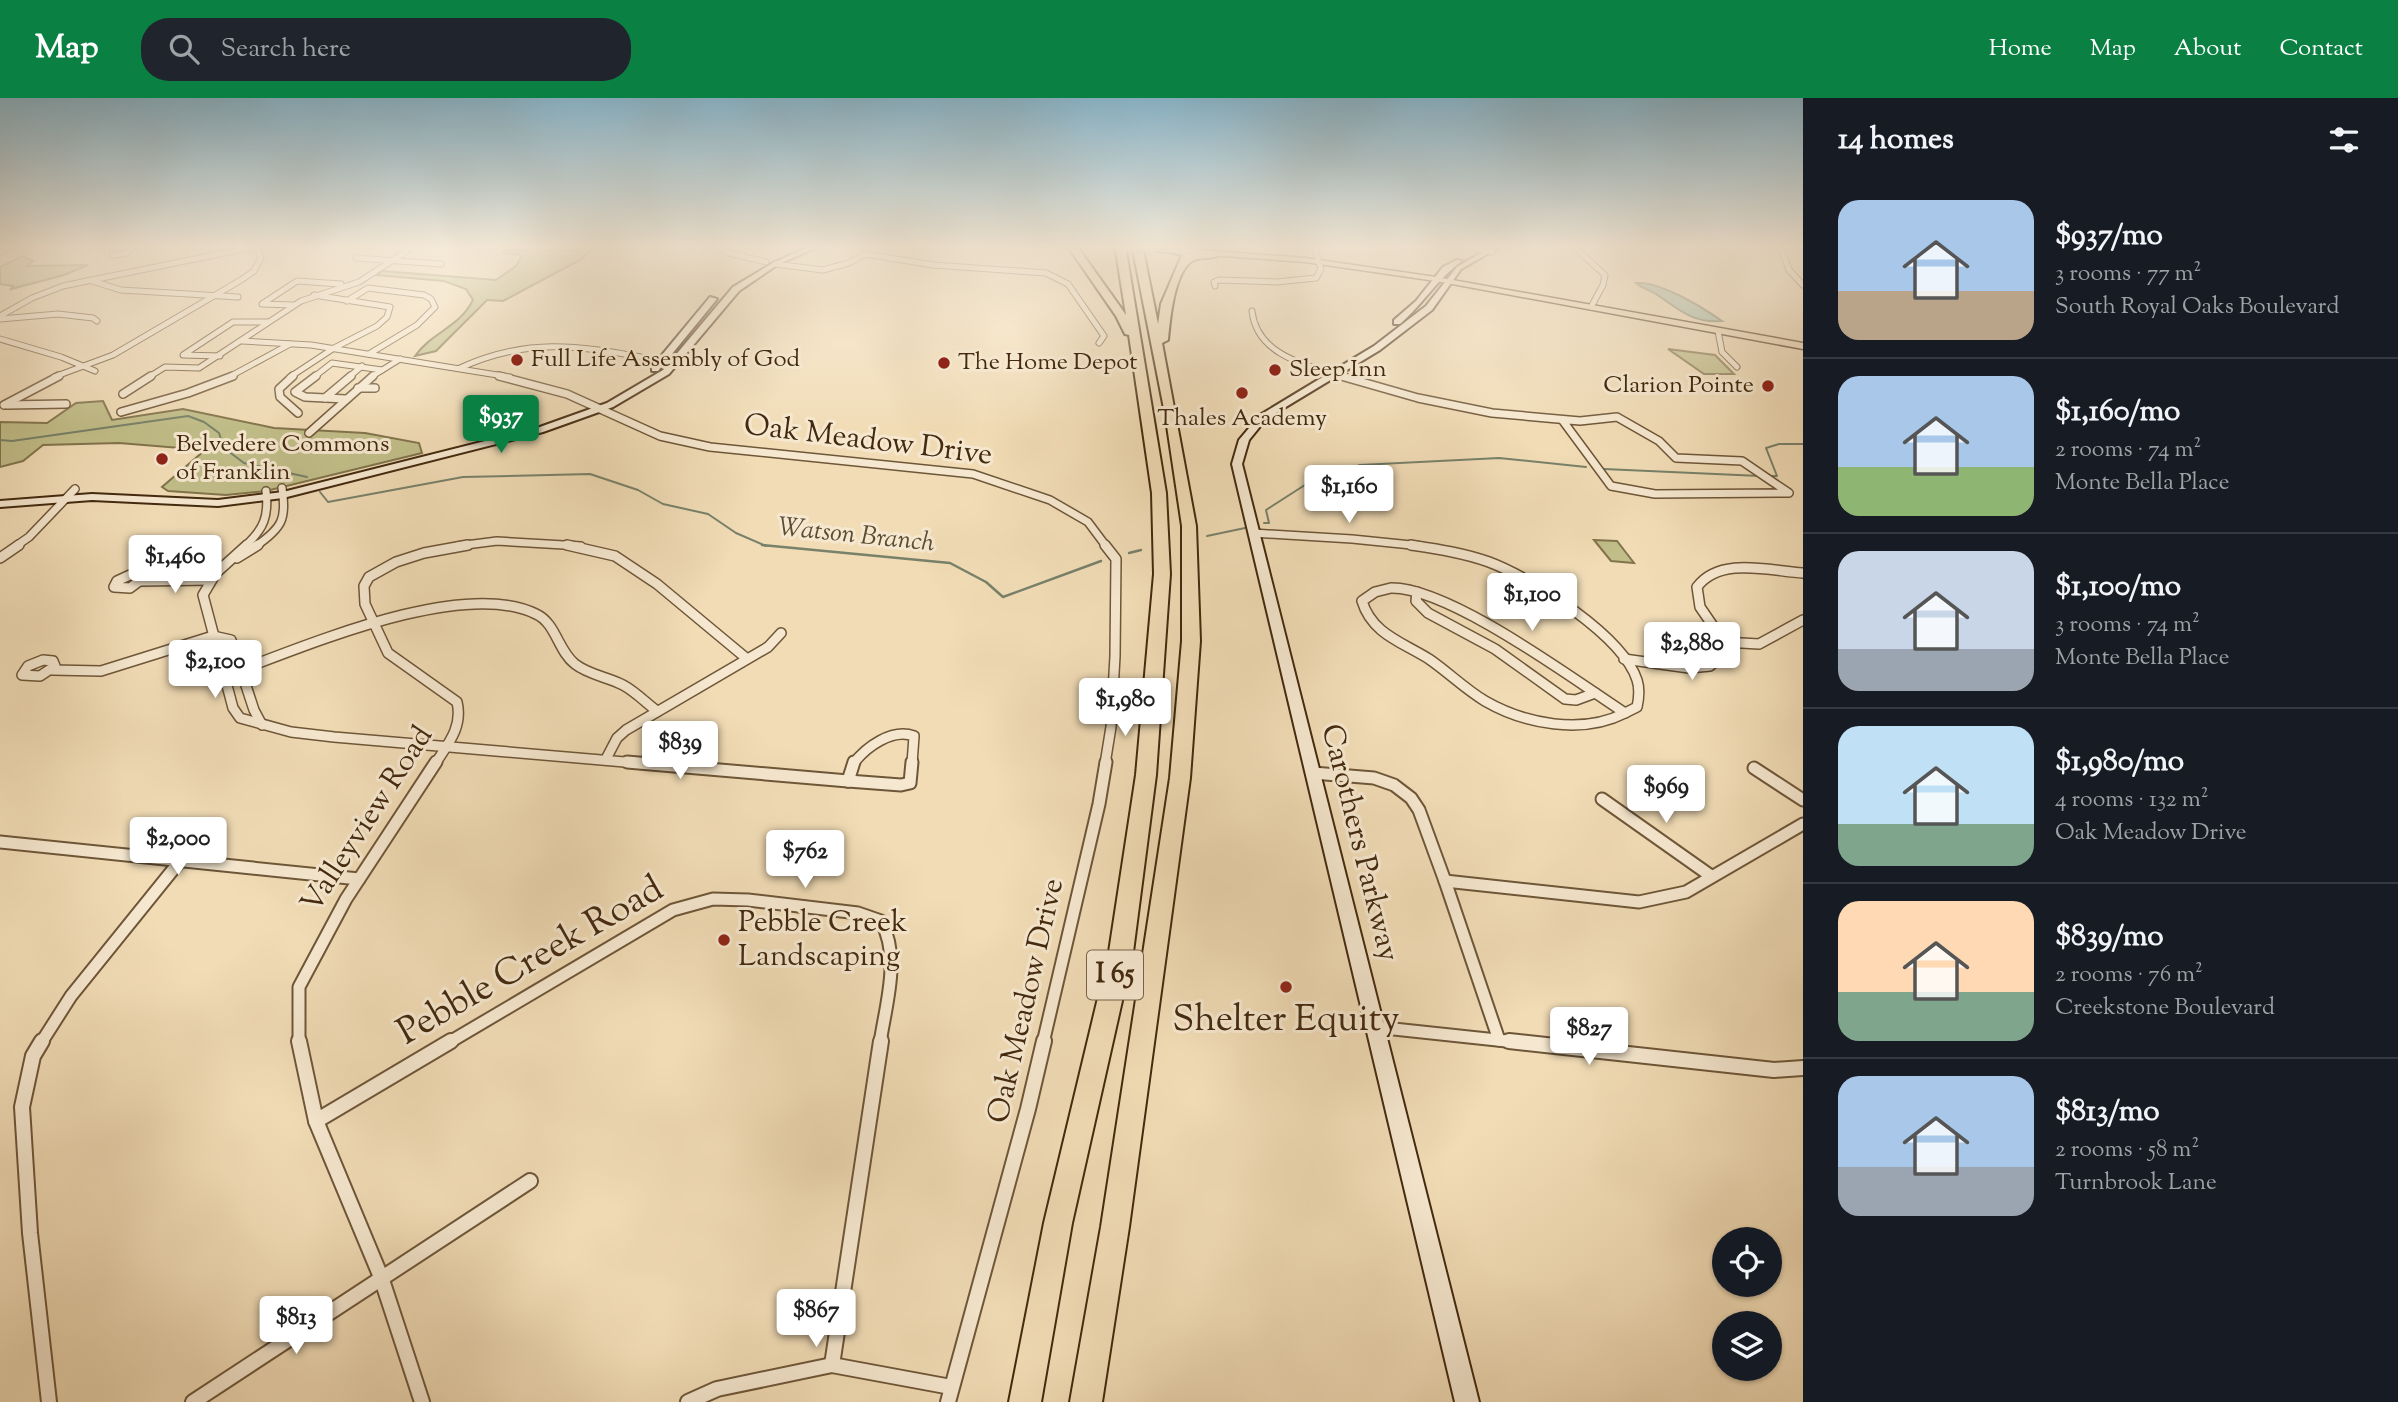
<!DOCTYPE html>
<meta charset="utf-8">
<style>
body{margin:0;font-family:"Sorts Mill Goudy",serif;background:#20242c;color:#f1f3f6;height:100vh;display:flex;flex-direction:column;font-size:26px;white-space:nowrap}
*{box-sizing:border-box;margin:0}
p{font-size:23px;color:#9ea1a6}
.icon{flex:none;width:38px;height:38px;fill:none;stroke:currentColor;stroke-width:2;stroke-linecap:round;stroke-linejoin:round}
.map{position:relative;flex:1;overflow:hidden}
.drawer{display:flex;flex-direction:column;background:#171b24;width:595px}
.drawer>*{flex:none}
.buttons{position:absolute;left:1712px;top:1129px;display:grid;gap:14px}
.buttons a{display:grid;place-items:center;width:70px;height:70px;border-radius:50%;background:#171b24;box-shadow:0 2px 5px #0004;font-size:35px}
.price{position:absolute;translate:-50% -60px;padding:0 16px;border-radius:7px;background:#fff;color:#222;font-size:23px;line-height:46px;filter:drop-shadow(0 2px 4px #0008)}
.price::after{content:'';position:absolute;left:50%;top:42px;width:21px;height:16px;margin-left:-10px;background:inherit;clip-path:polygon(0 0,100% 0,50% 100%)}
.price.selected{background:#0b8043;color:#fff}
ul{padding:0;list-style:none}
li{display:flex;align-items:center;gap:21px;height:175px;padding:0 35px}
li+li{border-top:2px solid #363941}
li span{display:grid;place-items:center;flex:none;width:196px;height:140px;border-radius:21px;color:#555}
li>.icon{margin-inline-start:auto}
span .icon{width:84px;height:84px;fill:#fffc;stroke-width:1}
li b{font-size:30px}
h2{display:flex;justify-content:space-between;align-items:center;height:84px;padding:0 35px;font-size:30px}
header{display:flex;align-items:center;gap:42px;box-sizing:border-box;height:98px;padding:0 35px;background:#0b8043;color:#fff}
header strong{font-size:33px}
nav{display:flex;gap:38px;margin-inline-start:auto;font-size:24px}
.search{width:490px;height:63px;background:#20242c;display:flex;align-items:center;gap:18px;box-sizing:border-box;padding:0 24px;border-radius:28px;color:#9ea1a6;font-size:26px}
main{display:flex;flex:1;min-height:0}
.map>svg:first-child{display:block}
.green{fill:#c1be89;stroke:#82744c;stroke-width:2}
.water{fill:#9cbca8;stroke:#78816a;stroke-width:2}
.lines{fill:none;stroke-linecap:round;stroke-linejoin:round}
.stream-far1{stroke:#78816a;stroke-width:2}
.stream{stroke:#78816a;stroke-width:2.5}
.minor-far4-casing{stroke:#6e5638;stroke-width:7}
.minor-far3-casing{stroke:#6e5638;stroke-width:10}
.minor-far2-casing{stroke:#6e5638;stroke-width:12}
.minor-far1-casing{stroke:#6e5638;stroke-width:15}
.minor-casing{stroke:#6e5638;stroke-width:18}
.secondary-casing{stroke:#43290e;stroke-width:4}
.primary-casing{stroke:#43290e;stroke-width:3}
.trunk-casing{stroke:#43290e;stroke-width:3}
.motorway-casing{stroke:#43290e;stroke-width:4}
.minor-far4{stroke:#f6e8d0;stroke-width:5}
.minor-far3{stroke:#f6e8d0;stroke-width:7}
.minor-far2{stroke:#f6e8d0;stroke-width:9}
.minor-far1{stroke:#f6e8d0;stroke-width:11}
.minor{stroke:#f6e8d0;stroke-width:14}
.secondary{fill:#f6e8d0;fill-rule:evenodd}
.primary{fill:#f1dcb6;fill-rule:evenodd}
.trunk{fill:#f1dcb6;fill-rule:evenodd}
.motorway{fill:#f1dcb6;fill-rule:evenodd}
.trunk-bridge-casing{stroke:#43290e;stroke-width:11;stroke-linecap:butt}
.trunk-bridge{stroke:#f1dcb6;stroke-width:10}
.poi-dot{fill:#8f2418;stroke:#f6e8d0;stroke-width:2.5}
.labels{text-anchor:middle;dominant-baseline:central;stroke-width:6;stroke-linejoin:round;paint-order:stroke}
.far-poi-label{font-size:24px;fill:#43290e;stroke:#f6e8d0;text-anchor:start}
.far-water-label{font-size:26px;font-style:italic;fill:#594e34;stroke:#f6e8d0}
.shield{fill:#f6e8d0;stroke:#796248;stroke-width:2}
.shield-label{font-size:28px;font-weight:bold;fill:#43290e}
.street-label{font-size:30px;fill:#43290e;stroke:#f6e8d0}
.poi-label{font-size:30px;fill:#43290e;stroke:#f6e8d0;text-anchor:start}
.near-street-label{font-size:37px;fill:#43290e;stroke:#f6e8d0}
.near-poi-label{font-size:37px;fill:#43290e;stroke:#f6e8d0}
</style>
<header>
<strong>Map</strong>
<div class="search"><svg class="icon" aria-label="search" viewBox="0 0 24 24"><circle cx="10" cy="10" r="6"/><path d="M15 15l6 6"/></svg>Search here</div>
<nav><a>Home</a><a>Map</a><a>About</a><a>Contact</a></nav>
</header>
<main>
<div class="map">
<svg width="1803" height="1304" viewBox="0 0 1803 1304">
<rect width="100%" height="100%" fill="#f1dcb6"/>
<filter id="stains"><feTurbulence type="fractalNoise" baseFrequency=".00286" numOctaves="4"/><feColorMatrix values="0 0 0 0 .2 0 0 0 0 .09 0 0 0 0 .02 0 0 0 .5 -.17"/></filter>
<radialGradient id="worn" r=".72"><stop offset=".6" stop-color="#630" stop-opacity="0"/><stop offset="1" stop-color="#630" stop-opacity=".3"/></radialGradient>
<g class="green">
<path d="M531 147H543L539 152 577 153 582 147 595 149 580 162 503 203 487 202 436 253 415 258C433 233 459 230 473 202L466 191 444 183 376 177 382 173 496 182 516 168 521 160 520 157 503 155 505 152 525 153Z"/>
<polygon points="22,158 33,163 27,168 88,167 64,177 11,191 13,188 0,186 0,169"/>
<polygon points="1668,251 1715,257 1734,276 1704,276"/>
<polygon points="103,303 112,322 183,311 274,330 365,335 419,345 422,355 266,393 226,397 168,393 162,389 205,352 119,345 43,347 23,363 0,369 0,324 47,325 76,305"/>
<polygon points="1594,442 1617,443 1634,465 1611,463"/>
</g>
<path class="water" d="M1636 185C1660 183 1702 209 1722 223 1693 226 1677 210 1656 196 1649 192 1642 190 1636 185Z"/>
<g class="lines">
<g class="stream-far1">
<polyline points="0,342 12,343 188,318 204,324 219,335 224,350 244,365 307,379"/>
<polyline points="1604,371 1760,378"/>
<polyline points="1772,378 1777,378 1766,350 1779,346 1803,346"/>
<polyline points="320,394 328,404 463,379 590,376 638,392 663,406 708,416 736,435 766,448"/>
<polyline points="1264,425 1269,425 1266,412 1308,385 1360,367 1499,360 1586,369"/>
<polyline points="1207,438 1245,430"/>
</g>
<g class="stream">
<polyline points="762,447 950,465 986,484 1003,499 1101,463"/>
<polyline points="1129,455 1141,452"/>
</g>
<defs>
<g id="minor-far4">
<polyline points="68,147 111,147"/>
<polyline points="715,147 729,155 766,164"/>
<polyline points="1461,147 1492,154"/>
<polyline points="1572,147 1605,177 1603,187 1591,209"/>
<polyline points="1780,147 1789,172 1803,187"/>
<polyline points="0,154 15,147"/>
<polyline points="112,157 127,155 134,147"/>
<polyline points="356,160 441,166"/>
<polyline points="775,166 823,172 849,165 865,156 933,167 1046,175 1068,186 1104,238 1099,245"/>
<polyline points="89,182 121,192 238,199"/>
<polyline points="1215,188 1214,184 1219,182 1276,184 1316,180 1321,171 1314,147"/>
<polyline points="347,203 368,190 424,197 431,201 435,209 417,227 369,256"/>
<polyline points="293,207 262,206 297,183 341,186"/>
<path d="M1252 213C1257 259 1310 268 1346 279"/>
<polyline points="0,218 32,200 63,188 263,147"/>
<polyline points="0,221 58,216 93,220 97,223"/>
<polyline points="1718,233 1722,254 1737,269"/>
<polyline points="0,241 61,259 95,273"/>
<polyline points="242,243 311,247 510,279"/>
<polyline points="220,258 183,257 233,224 268,224"/>
<path d="M460 270C535 236 587 250 664 263"/>
<polyline points="54,279 113,257 241,182 254,173 261,160 258,153 250,147"/>
<polyline points="149,279 165,269 199,270 301,203 359,184 416,147"/>
<polyline points="229,279 290,246"/>
<polyline points="290,279 334,250 377,228 387,219 390,209 314,197"/>
<polyline points="314,279 332,265 382,272"/>
<polyline points="349,279 362,268"/>
<polyline points="371,279 400,261"/>
</g>
<g id="minor-far3">
<polyline points="293,278 279,291 280,299 298,315"/>
<polyline points="316,278 295,294 305,299 346,301"/>
<polyline points="499,278 567,296 660,338 710,349 973,376 1050,402 1088,424 1106,448"/>
<polyline points="1341,278 1418,300 1492,315 1580,323 1617,319 1659,343 1676,360 1742,363 1789,395 1655,396 1611,388 1563,323"/>
<polyline points="358,290 375,290"/>
<polyline points="123,296 151,278"/>
<polyline points="325,300 351,278"/>
<polyline points="4,307 59,278"/>
<polyline points="7,307 66,306"/>
<polyline points="121,314 188,295 233,278"/>
<polyline points="309,335 373,278"/>
<polyline points="1253,435 1352,441 1421,448"/>
<polyline points="16,448 29,439 75,391"/>
<path d="M245 448C264 431 269 418 266 393"/>
<path d="M256 448C282 430 287 421 282 390"/>
<polyline points="458,448 497,443 581,448"/>
</g>
<g id="minor-far2">
<polyline points="247,447 216,475 203,497 233,610 240,620 291,634 334,639 648,666"/>
<polyline points="567,447 615,458 657,486 746,560"/>
<polyline points="1105,447 1116,461 1115,558 1111,629 1105,666"/>
<path d="M1411 447C1437 451 1464 455 1489 464 1532 480 1623 538 1637 582 1640 591 1639 600 1637 609L1625 615"/>
<polyline points="0,460 19,447"/>
<polyline points="237,460 258,447"/>
<path d="M1803 475C1770 473 1720 458 1697 489L1700 509 1724 544 1759 546 1803 522"/>
<polygon points="130,477 139,477 142,481 130,490 114,489 117,483"/>
<polyline points="141,483 209,482"/>
<path d="M1391 490C1449 489 1573 581 1625 615 1582 637 1525 626 1485 603 1465 591 1448 574 1429 561 1402 544 1372 536 1362 503L1375 494Z"/>
<polyline points="1417,494 1416,503 1428,515 1495,551 1565,601 1576,602 1595,595"/>
<polyline points="213,538 231,542 254,612 262,627"/>
<polyline points="1624,561 1689,570 1710,568 1723,556 1724,544"/>
<polygon points="43,562 53,563 55,568 40,578 22,577 28,568"/>
<polyline points="52,572 101,573 213,538"/>
<path d="M224 578C299 551 461 479 536 516 556 525 558 553 575 566 589 577 608 579 623 587 636 594 646 605 657 613"/>
<polyline points="606,661 617,640 626,632 768,549 781,535"/>
<path d="M435 666C448 646 463 629 457 604L388 555 365 506 364 488 369 479 396 464 424 455 468 447"/>
<path d="M853 666C866 649 892 630 914 638L912 666"/>
</g>
<g id="minor-far1">
<polyline points="627,664 848,683"/>
<polyline points="1754,670 1803,702"/>
<polyline points="1313,675 1374,680 1394,687 1411,700 1419,712 1445,783 1499,942"/>
<polyline points="848,683 901,687 910,685 912,664"/>
<polyline points="848,683 854,664"/>
<polyline points="1602,701 1711,778"/>
<polyline points="0,744 359,781"/>
<polyline points="1445,783 1639,804 1686,794 1803,726"/>
<polyline points="1375,929 1525,945"/>
<polyline points="41,945 71,898 180,763"/>
<polyline points="299,945 299,889 346,801 436,664"/>
<path d="M448 945 673 812 713 801 748 802 858 815 881 823C901 860 886 905 880 945"/>
<polyline points="1043,945 1099,706 1106,664"/>
</g>
<g id="minor">
<polyline points="42,943 33,958 22,1009 30,1135 49,1304"/>
<polyline points="299,943 316,1023 381,1179 422,1304"/>
<polyline points="1509,943 1774,972 1803,970"/>
<polyline points="316,1023 451,943"/>
<polyline points="832,1267 881,943"/>
<polyline points="193,1304 530,1083"/>
<polyline points="688,1304 717,1291 832,1267 951,1289"/>
<polyline points="948,1304 1028,1011 1044,943"/>
</g>
<g id="secondary">
<polygon points="813,147 822,147 777,167 739,193 669,276 613,309 543,334 283,400 218,408 92,402 0,409 0,403 92,396 218,402 283,394 537,330 607,305 663,272 733,189 773,165"/>
<polygon points="1494,147 1503,147 1461,171 1432,212 1380,252 1266,321 1249,342 1242,366 1479,1304 1455,1304 1232,366 1239,342 1260,317 1374,248 1426,208 1457,169"/>
<path d="M1457 162 1462 163C1437 181 1424 205 1400 226H1394V222L1416 203 1443 169Z"/>
<polygon points="710,199 717,201 658,273 652,273 652,269"/>
</g>
<polygon id="primary" points="1173,150 1305,160 1436,179 1803,245 1803,251 1436,183 1305,164 1170,154"/>
<polygon id="trunk" points="1150,148 1177,152 1173,155 1153,153"/>
<g id="motorway">
<polygon points="1067,147 1076,147 1126,217 1115,147 1125,147 1166,395 1170,476 1156,677 1133,854 1072,1125 1041,1304 1009,1304 1044,1125 1109,854 1136,677 1154,476 1152,395 1129,237 1125,236 1116,218"/>
<path d="M1132 147H1142L1158 226 1161 206 1182 157 1170 154V150L1192 156 1214 154 1219 157C1211 162 1201 158 1192 163 1174 175 1170 221 1168 242L1162 245 1196 428 1200 543 1190 680 1129 1129 1102 1304H1070L1101 1129 1170 680 1182 543V428L1166 321Z"/>
</g>
</defs>
<use href="#minor-far4" class="minor-far4-casing"/>
<use href="#minor-far3" class="minor-far3-casing"/>
<use href="#minor-far2" class="minor-far2-casing"/>
<use href="#minor-far1" class="minor-far1-casing"/>
<use href="#minor" class="minor-casing"/>
<use href="#secondary" class="secondary-casing"/>
<use href="#primary" class="primary-casing"/>
<use href="#trunk" class="trunk-casing"/>
<use href="#motorway" class="motorway-casing"/>
<use href="#minor-far4" class="minor-far4"/>
<use href="#minor-far3" class="minor-far3"/>
<use href="#minor-far2" class="minor-far2"/>
<use href="#minor-far1" class="minor-far1"/>
<use href="#minor" class="minor"/>
<use href="#secondary" class="secondary"/>
<use href="#primary" class="primary"/>
<use href="#trunk" class="trunk"/>
<use href="#motorway" class="motorway"/>
<defs>
<polyline id="trunk-bridge" points="1128,147 1153,150"/>
</defs>
<use href="#trunk-bridge" class="trunk-bridge-casing"/>
<use href="#trunk-bridge" class="trunk-bridge"/>
</g>
<linearGradient id="sky" x2="0" y2="1"><stop stop-color="#89b7ce"/><stop offset="0.45" stop-color="#f9efde"/><stop offset="1" stop-color="#f9efde" stop-opacity="0"/></linearGradient>
<rect width="1803" height="330" fill="url(#sky)"/>
<g class="poi-dot">
<circle cx="517" cy="262" r="7"/>
<circle cx="944" cy="265" r="7"/>
<circle cx="1275" cy="272" r="7"/>
<circle cx="1768" cy="288" r="7"/>
<circle cx="1242" cy="295" r="7"/>
<circle cx="162" cy="361" r="7"/>
<circle cx="724" cy="842" r="7"/>
<circle cx="1286" cy="889" r="7"/>
</g>
<g class="labels">
<g class="far-poi-label">
<text x="531" y="262">Full Life Assembly of God</text>
<text x="958" y="265">The Home Depot</text>
<text x="1289" y="272">Sleep Inn</text>
<text x="1754" y="288" text-anchor="end">Clarion Pointe</text>
<text x="1242" y="321" text-anchor="middle">Thales Academy</text>
<text x="176" y="347">Belvedere Commons<tspan x="176" dy="28">of Franklin</tspan></text>
</g>
<g class="far-water-label">
<text transform="translate(856 438) rotate(6)">Watson Branch</text>
</g>
<rect class="shield" x="1087" y="852.5" width="56" height="49" rx="5"/>
<g class="shield-label">
<text x="1115" y="877">I 65</text>
</g>
<g class="street-label">
<text transform="translate(868 343) rotate(7)">Oak Meadow Drive</text>
<text transform="translate(368 722) rotate(-57)">Valleyview Road</text>
<text transform="translate(1359 745) rotate(76)">Carothers Parkway</text>
<text transform="translate(1027 903) rotate(-77)">Oak Meadow Drive</text>
</g>
<g class="poi-label">
<text x="738" y="825">Pebble Creek<tspan x="738" dy="34">Landscaping</tspan></text>
</g>
<g class="near-street-label">
<text transform="translate(531 864) rotate(-30)">Pebble Creek Road</text>
</g>
<g class="near-poi-label">
<text x="1286" y="923">Shelter Equity</text>
</g>
</g>
<rect width="100%" height="100%" filter="url(#stains)"/>
<rect width="100%" height="100%" fill="url(#worn)"/>
</svg>
<div class="buttons">
<a><svg class="icon" aria-label="locate" viewBox="0 0 24 24"><circle cx="12" cy="12" r="6"/><path d="M12 2v4M12 18v4M2 12h4M18 12h4"/></svg></a>
<a><svg class="icon" aria-label="layers" viewBox="0 0 24 24"><path d="M12 4l9 5-9 5-9-5zM3 14l9 5 9-5"/></svg></a>
</div>
<b class="price selected" style="left:501px;top:357px">$937</b>
<b class="price" style="left:1349px;top:427px">$1,160</b>
<b class="price" style="left:175px;top:497px">$1,460</b>
<b class="price" style="left:1532px;top:535px">$1,100</b>
<b class="price" style="left:1692px;top:584px">$2,880</b>
<b class="price" style="left:215px;top:602px">$2,100</b>
<b class="price" style="left:1125px;top:640px">$1,980</b>
<b class="price" style="left:680px;top:683px">$839</b>
<b class="price" style="left:1666px;top:727px">$969</b>
<b class="price" style="left:178px;top:779px">$2,000</b>
<b class="price" style="left:805px;top:792px">$762</b>
<b class="price" style="left:1589px;top:969px">$827</b>
<b class="price" style="left:816px;top:1251px">$867</b>
<b class="price" style="left:296px;top:1258px">$813</b>
</div>
<section class="drawer">
<h2>14 homes<svg class="icon" aria-label="filters" viewBox="0 0 24 24"><path d="M4 7h16M4 17h16"/><circle cx="9" cy="7" r="2"/><circle cx="15" cy="17" r="2"/></svg></h2>
<ul>
<li><span style="background:linear-gradient(#a9c7e8 65%,#b9a48a 0)"><svg class="icon" aria-label="home" viewBox="0 0 24 24"><path d="M3 11l9-7 9 7M6 9v11h12V9"/></svg></span><div><b>$937/mo</b><p>3 rooms · 77 m²</p><p>South Royal Oaks Boulevard</p></div></li>
<li><span style="background:linear-gradient(#a9c7e8 65%,#8fb573 0)"><svg class="icon" aria-label="home" viewBox="0 0 24 24"><path d="M3 11l9-7 9 7M6 9v11h12V9"/></svg></span><div><b>$1,160/mo</b><p>2 rooms · 74 m²</p><p>Monte Bella Place</p></div></li>
<li><span style="background:linear-gradient(#c9d6e8 70%,#9aa5b1 0)"><svg class="icon" aria-label="home" viewBox="0 0 24 24"><path d="M3 11l9-7 9 7M6 9v11h12V9"/></svg></span><div><b>$1,100/mo</b><p>3 rooms · 74 m²</p><p>Monte Bella Place</p></div></li>
<li><span style="background:linear-gradient(#bfe0f5 70%,#7fa58c 0)"><svg class="icon" aria-label="home" viewBox="0 0 24 24"><path d="M3 11l9-7 9 7M6 9v11h12V9"/></svg></span><div><b>$1,980/mo</b><p>4 rooms · 132 m²</p><p>Oak Meadow Drive</p></div></li>
<li><span style="background:linear-gradient(#ffd9b3 65%,#7fa58c 0)"><svg class="icon" aria-label="home" viewBox="0 0 24 24"><path d="M3 11l9-7 9 7M6 9v11h12V9"/></svg></span><div><b>$839/mo</b><p>2 rooms · 76 m²</p><p>Creekstone Boulevard</p></div></li>
<li><span style="background:linear-gradient(#a9c7e8 65%,#9aa5b1 0)"><svg class="icon" aria-label="home" viewBox="0 0 24 24"><path d="M3 11l9-7 9 7M6 9v11h12V9"/></svg></span><div><b>$813/mo</b><p>2 rooms · 58 m²</p><p>Turnbrook Lane</p></div></li>
</ul>
</section>
</main>
